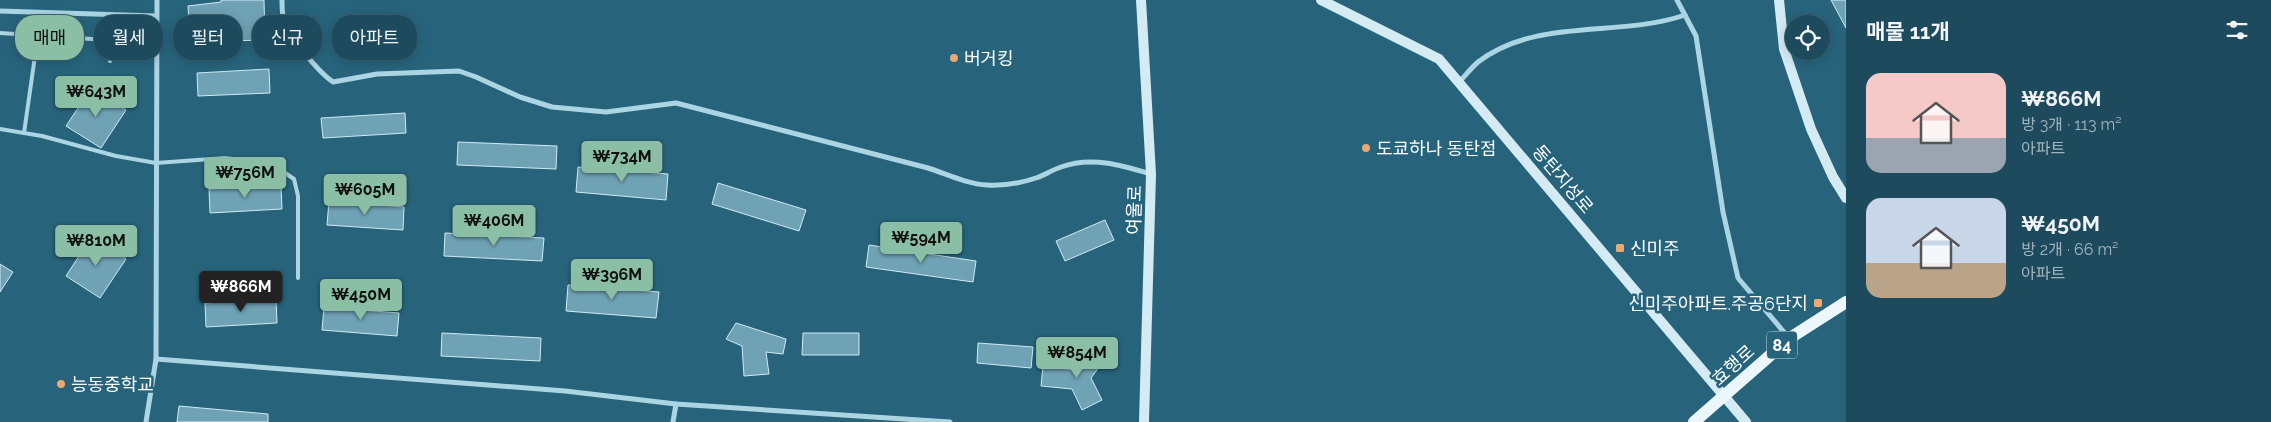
<!DOCTYPE html>
<html lang="ko">
<meta charset="utf-8">
<style>
body{margin:0;font-family:Raleway,"Noto Sans KR",sans-serif;background:#255263;color:#f1f3f6;height:100vh;display:flex;flex-direction:column;font-size:19px;white-space:nowrap}
*{box-sizing:border-box;margin:0}
p{font-size:16px;color:#a0b3bc}
.icon{flex:none;width:28px;height:28px;fill:none;stroke:currentColor;stroke-width:2;stroke-linecap:round;stroke-linejoin:round}
.map{position:relative;flex:1;overflow:hidden}
.panel{display:flex;flex-direction:column;background:#1d4b5d;width:425px}
.panel>*{flex:none}
.hud{position:absolute;left:15px;top:15px;width:475px;height:45px;display:flex;gap:10px}
.fabs{position:absolute;left:1785px;top:15px;display:grid;gap:10px}
.fabs a{display:grid;place-items:center;width:45px;height:45px;border-radius:50%;background:#1d4b5d;box-shadow:0 2px 12px #0003,0 0 0 1px #3b6372;font-size:25px}
.price{position:absolute;translate:-50% -42px;padding:0 11px;border-radius:5px;background:#8abfa5;color:#111;font-size:16px;line-height:32px;filter:drop-shadow(0 1px 2px #0008)}
.price::after{content:'';position:absolute;left:50%;top:30px;width:15px;height:11px;margin-left:-8px;background:inherit;clip-path:polygon(0 0,100% 0,50% 100%)}
.price.current{background:#222;color:#fff}
ul{padding:0;list-style:none}
li{display:flex;align-items:center;gap:15px;height:125px;padding:0 20px}
li span{display:grid;place-items:center;flex:none;width:140px;height:100px;border-radius:15px;color:#555}
li>.icon{margin-inline-start:auto}
span .icon{width:60px;height:60px;fill:#fffc;stroke-width:1}
li b{font-size:21px}
h2{display:flex;justify-content:space-between;align-items:center;height:60px;padding:0 20px;font-size:21px}
.chip{padding:0 18px;border-radius:20px;background:#1d4b5d;box-shadow:0 2px 12px #0003,0 0 0 1px #3b6372;font-size:18px;line-height:45px}
.chip.current{background:#8abfa5;color:#111}
main{display:flex;flex:1;min-height:0}
.map>svg:first-child{display:block}
.building{fill:#70a2b6;stroke:#cfeaf4}
.lines{fill:none;stroke-linecap:round;stroke-linejoin:round}
.lane{stroke:#acd5e4;stroke-width:4}
.street{stroke:#acd5e4;stroke-width:5}
.secondary{stroke:#d5ebf4;stroke-width:10}
.primary{stroke:#ecf7fc;stroke-width:12}
.poi-dot{fill:#eca872;stroke:#27647c;stroke-width:2}
.labels{text-anchor:middle;dominant-baseline:central;stroke-width:5;stroke-linejoin:round;paint-order:stroke}
.shield{fill:#27647c;stroke:#bed0d8;stroke-width:1}
.shield-label{font-size:16px;font-weight:bold;fill:#fff}
.poi-label{font-size:18px;fill:#fff;stroke:#27647c;text-anchor:start}
.street-label{font-size:18px;fill:#fff;stroke:#27647c}
</style>
<main>
<div class="map">
<svg width="1846" height="422" viewBox="0 0 1846 422">
<rect width="100%" height="100%" fill="#27647c"/>
<g class="building">
<polygon points="221,0 264,0 265,40 190,42 188,6 221,2"/>
<polygon points="1831,0 1846,0 1846,28"/>
<polygon points="269,69 270,93 198,96 197,73"/>
<polygon points="92,87 126,110 101,148 66,126"/>
<polygon points="405,113 406,133 323,138 321,118"/>
<polygon points="458,142 557,146 556,169 457,165"/>
<polygon points="578,167 668,174 666,200 576,192"/>
<polygon points="718,183 806,210 799,231 712,204"/>
<polygon points="281,186 282,209 210,213 209,189"/>
<polygon points="329,201 404,207 403,230 327,225"/>
<polygon points="1105,220 1114,240 1065,261 1056,241"/>
<polygon points="445,233 544,238 542,261 444,256"/>
<polygon points="92,236 126,259 100,298 66,276"/>
<polygon points="869,245 976,261 973,282 866,267"/>
<polygon points="0,264 13,272 0,292"/>
<polygon points="568,285 659,292 656,318 566,311"/>
<polygon points="276,299 277,323 206,327 205,303"/>
<polygon points="324,307 399,313 397,336 322,330"/>
<polygon points="736,323 786,339 783,354 766,352 769,374 744,376 742,346 726,339"/>
<polygon points="442,333 541,338 540,361 441,356"/>
<polygon points="803,333 859,333 859,355 802,355"/>
<polygon points="978,343 1033,347 1031,368 977,363"/>
<polygon points="1091,349 1105,359 1091,378 1102,400 1082,410 1072,389 1041,386 1043,366 1076,370"/>
<polygon points="179,406 268,414 268,422 177,422"/>
</g>
<g class="lines">
<g class="lane">
<polyline points="0,33 107,40 114,46 110,61"/>
<polyline points="0,129 42,136 116,156 156,163 225,158 272,164 294,179 298,196 298,278"/>
<polyline points="24,133 38,35"/>
</g>
<g class="street">
<path d="M282 0C282 5 282 11 283 16 288 35 317 71 333 82L377 74 459 71 476 77 520 97 552 107 606 112 676 103 928 168C947 174 967 184 987 185 1003 186 1021 183 1036 178 1045 175 1052 170 1061 167 1091 156 1121 165 1151 174"/>
<polyline points="1677,0 1696,36 1723,212 1738,278 1789,338"/>
<polyline points="0,11 156,16"/>
<path d="M1459 82C1465 76 1471 68 1478 62 1537 17 1618 38 1685 15"/>
<polyline points="156,359 565,391 676,404 950,422"/>
<polyline points="146,422 156,359 157,0"/>
<polyline points="673,422 676,404"/>
</g>
<g class="secondary">
<polyline points="1141,0 1151,174 1144,422"/>
<polyline points="1321,0 1439,59 1746,422"/>
<polyline points="1779,0 1784,49 1811,129 1833,177 1846,198"/>
</g>
<polyline class="primary" points="1694,422 1790,338 1846,302"/>
</g>
<g class="poi-dot">
<circle cx="954" cy="58" r="5"/>
<circle cx="1366" cy="148" r="5"/>
<rect x="1615" y="243" width="10" height="10" rx="2.5"/>
<rect x="1813" y="298" width="10" height="10" rx="2.5"/>
<circle cx="61" cy="384" r="5"/>
</g>
<g class="labels">
<rect class="shield" x="1767" y="331.5" width="30" height="27" rx="4"/>
<g class="shield-label">
<text x="1782" y="345">84</text>
</g>
<g class="poi-label">
<text x="964" y="58">버거킹</text>
<text x="1376" y="148">도쿄하나 동탄점</text>
<text x="1630" y="248">신미주</text>
<text x="1808" y="303" text-anchor="end">신미주아파트.주공6단지</text>
<text x="71" y="384">능동중학교</text>
</g>
<g class="street-label">
<text transform="translate(1563 179) rotate(50)">동탄지성로</text>
<text transform="translate(1134 210) rotate(-88)">여울로</text>
<text transform="translate(1733 365) rotate(-42)">효행로</text>
</g>
</g>
</svg>
<div class="fabs">
<a><svg class="icon" aria-label="locate" viewBox="0 0 24 24"><circle cx="12" cy="12" r="6"/><path d="M12 2v4M12 18v4M2 12h4M18 12h4"/></svg></a>
</div>
<b class="price" style="left:96px;top:118px">₩643M</b>
<b class="price" style="left:622px;top:183px">₩734M</b>
<b class="price" style="left:245px;top:199px">₩756M</b>
<b class="price" style="left:365px;top:216px">₩605M</b>
<b class="price" style="left:494px;top:247px">₩406M</b>
<b class="price" style="left:921px;top:264px">₩594M</b>
<b class="price" style="left:96px;top:267px">₩810M</b>
<b class="price" style="left:612px;top:301px">₩396M</b>
<b class="price current" style="left:241px;top:313px">₩866M</b>
<b class="price" style="left:361px;top:321px">₩450M</b>
<b class="price" style="left:1077px;top:379px">₩854M</b>
<div class="hud">
<a class="chip current">매매</a>
<a class="chip">월세</a>
<a class="chip">필터</a>
<a class="chip">신규</a>
<a class="chip">아파트</a>
</div>
</div>
<section class="panel">
<h2>매물 11개<svg class="icon" aria-label="filters" viewBox="0 0 24 24"><path d="M4 7h16M4 17h16"/><circle cx="9" cy="7" r="2"/><circle cx="15" cy="17" r="2"/></svg></h2>
<ul>
<li><span style="background:linear-gradient(#f6c9c9 65%,#9aa5b1 0)"><svg class="icon" aria-label="home" viewBox="0 0 24 24"><path d="M3 11l9-7 9 7M6 9v11h12V9"/></svg></span><div><b>₩866M</b><p>방 3개 · 113 m²</p><p>아파트</p></div></li>
<li><span style="background:linear-gradient(#c9d6e8 65%,#b9a48a 0)"><svg class="icon" aria-label="home" viewBox="0 0 24 24"><path d="M3 11l9-7 9 7M6 9v11h12V9"/></svg></span><div><b>₩450M</b><p>방 2개 · 66 m²</p><p>아파트</p></div></li>
</ul>
</section>
</main>
